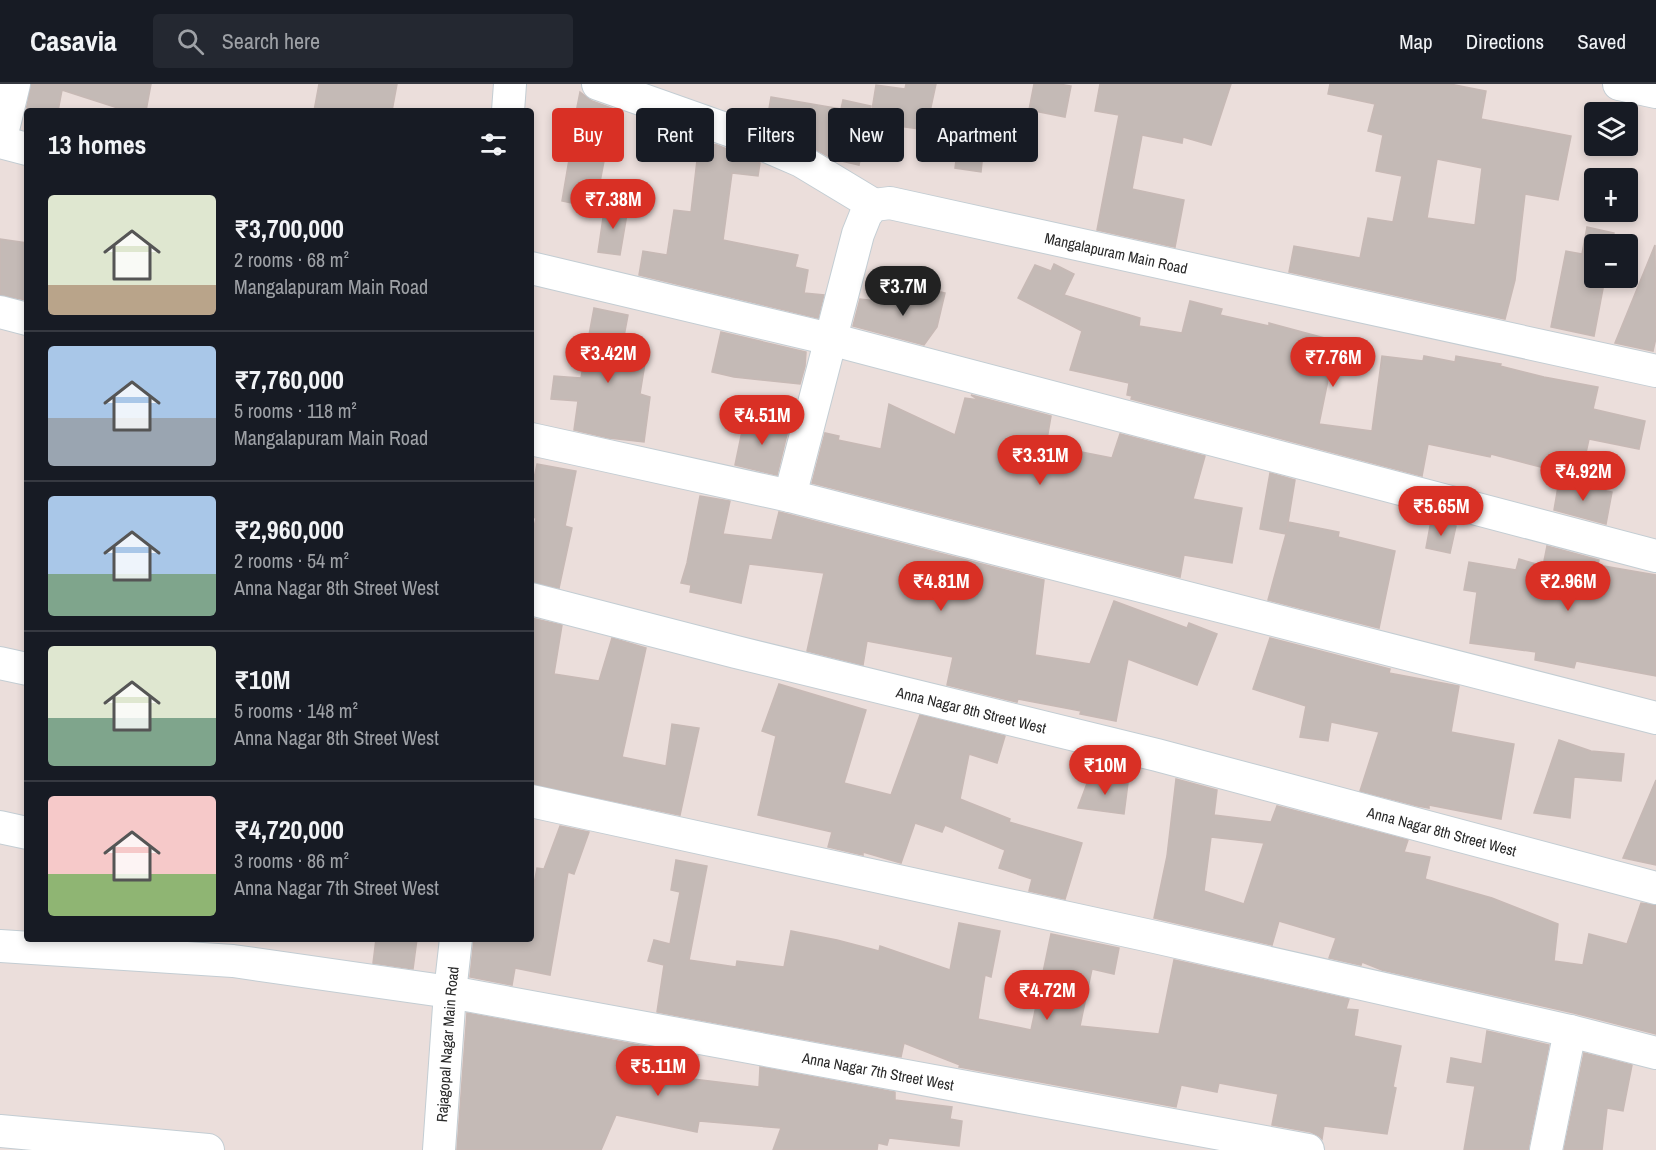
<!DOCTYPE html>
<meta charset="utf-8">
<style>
body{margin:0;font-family:"Archivo Narrow",sans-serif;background:#242831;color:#f1f3f6;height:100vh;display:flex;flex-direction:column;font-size:22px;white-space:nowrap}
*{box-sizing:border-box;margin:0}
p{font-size:20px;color:#9ea1a6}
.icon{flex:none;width:33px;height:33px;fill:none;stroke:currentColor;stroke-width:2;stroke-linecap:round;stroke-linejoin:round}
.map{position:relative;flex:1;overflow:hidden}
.details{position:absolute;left:24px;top:24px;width:510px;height:834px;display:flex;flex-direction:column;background:#171b24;border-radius:6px;box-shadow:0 3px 9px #0003}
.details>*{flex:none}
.guide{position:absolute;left:552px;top:24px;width:570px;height:54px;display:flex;gap:12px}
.buttons{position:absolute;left:1584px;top:18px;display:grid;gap:12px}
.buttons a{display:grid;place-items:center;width:54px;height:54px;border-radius:6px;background:#171b24;box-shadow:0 3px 9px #0003;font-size:30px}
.price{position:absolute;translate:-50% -51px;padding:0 14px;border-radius:21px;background:#d93025;color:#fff;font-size:20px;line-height:39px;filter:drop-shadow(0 2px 3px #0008)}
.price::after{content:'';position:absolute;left:50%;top:36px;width:18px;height:14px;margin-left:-9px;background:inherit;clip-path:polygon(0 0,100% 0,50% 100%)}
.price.current{background:#222;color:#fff}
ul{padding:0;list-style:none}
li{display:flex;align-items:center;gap:18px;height:150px;padding:0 24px}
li+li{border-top:2px solid #363941}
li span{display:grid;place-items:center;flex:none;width:168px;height:120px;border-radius:6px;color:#555}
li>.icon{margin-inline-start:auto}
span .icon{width:72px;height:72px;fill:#fffc;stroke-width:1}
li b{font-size:26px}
h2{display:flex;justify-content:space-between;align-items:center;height:72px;padding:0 24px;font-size:26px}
.tag{padding:0 21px;border-radius:6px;background:#171b24;box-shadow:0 3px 9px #0003;font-size:21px;line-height:54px}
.tag.current{background:#d93025;color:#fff}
header{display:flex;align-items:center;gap:36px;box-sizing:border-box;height:84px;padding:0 30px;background:#171b24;border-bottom:2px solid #363941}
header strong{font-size:28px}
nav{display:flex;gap:33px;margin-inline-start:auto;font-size:21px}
.search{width:420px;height:54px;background:#242831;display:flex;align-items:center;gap:15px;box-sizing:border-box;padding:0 21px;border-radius:6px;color:#9ea1a6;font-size:22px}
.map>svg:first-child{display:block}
.building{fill:#c4bab6;stroke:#c7b9b5;stroke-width:1.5;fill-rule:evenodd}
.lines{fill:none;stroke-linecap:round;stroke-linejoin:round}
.minor-casing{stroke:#c3cdd3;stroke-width:34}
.minor{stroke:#fff;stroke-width:32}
.labels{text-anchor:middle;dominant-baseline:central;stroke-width:4.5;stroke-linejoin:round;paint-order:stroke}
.street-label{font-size:15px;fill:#292929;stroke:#fff}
</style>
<header>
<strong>Casavia</strong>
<div class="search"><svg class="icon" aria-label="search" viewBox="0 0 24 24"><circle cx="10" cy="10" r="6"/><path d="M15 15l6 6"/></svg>Search here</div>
<nav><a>Map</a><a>Directions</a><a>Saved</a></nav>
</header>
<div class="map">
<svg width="1656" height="1066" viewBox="0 0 1656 1066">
<rect width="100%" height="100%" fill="#ebdedb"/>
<g class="building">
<polygon points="31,0 151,0 146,27 127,27 62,6 58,27 26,27"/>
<polygon points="319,0 397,0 392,27 314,27"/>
<polygon points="906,0 936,0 926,46 870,38 876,1 905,5"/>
<polygon points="1034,0 1059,0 1071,2 1065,33 1029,26"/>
<polygon points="1100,0 1231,0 1211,61 1183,53 1182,59 1142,51 1132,105 1184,116 1175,163 1097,146 1119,31 1095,27"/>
<path d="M1330 0H1450L1486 7 1481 35 1571 52 1558 116 1525 110 1515 196 1505 235 1289 188 1294 162 1360 174 1368 134 1393 138 1402 92 1376 87 1383 51 1368 47 1375 20 1328 10ZM1437 75 1482 84 1475 141 1427 134Z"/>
<polygon points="580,8 592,17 614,25 595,124 562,117 571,64 569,64"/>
<polygon points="771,13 841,25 843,16 871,22 859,81 833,75 808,61 766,42"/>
<polygon points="960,47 985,50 981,88 955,84"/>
<polygon points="699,59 717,61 760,79 758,92 732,89 723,156 798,171 795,183 808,186 804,209 824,211 818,234 639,191 643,167 667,171 674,126 691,128"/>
<polygon points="605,120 628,124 620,171 598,168"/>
<polygon points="1587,143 1614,149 1612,160 1594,160 1594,194 1605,194 1594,252 1551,243 1566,167 1582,170"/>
<polygon points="0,155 27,159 27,216 0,211"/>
<polygon points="1655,161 1656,254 1653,267 1615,259"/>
<polygon points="1054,180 1074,190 1064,211 1140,234 1139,242 1182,249 1190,217 1222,225 1220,231 1269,242 1269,239 1336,257 1319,340 1372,347 1382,272 1423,277 1424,272 1455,278 1456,272 1501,280 1500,282 1544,293 1598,303 1593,325 1645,337 1639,365 1589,355 1581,392 1560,388 1491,370 1490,373 1428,360 1422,392 1131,315 1132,312 1127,311 1129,299 1070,286 1082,247 1018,214 1035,181 1051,187"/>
<polygon points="918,202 945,209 937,243 924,261 853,242 860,215 914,221"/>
<polygon points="594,224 628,231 621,268 646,273 640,310 650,313 644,358 609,354 574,346 578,317 551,315 554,292 581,294"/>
<polygon points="721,248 806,268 805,282 800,300 734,293 712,288"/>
<polygon points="971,311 1051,332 1046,361 1112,374 1120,350 1205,372 1193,415 1242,424 1232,479 1184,471 1180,493 812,399 825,349 839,352 838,356 881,365 889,320 955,351 965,314 979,316"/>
<polygon points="745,333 789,342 777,391 735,381"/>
<polygon points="537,380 576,387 565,442 572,444 559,504 531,498 531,457 536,434 531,433 531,409"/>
<polygon points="1270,389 1295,396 1287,445 1289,438 1339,448 1338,453 1395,467 1379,544 1268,516 1286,450 1260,445"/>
<polygon points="1559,397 1612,408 1606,440 1554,426"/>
<polygon points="700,412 730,417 723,450 772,456 779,428 1044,496 1035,571 1090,580 1114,517 1187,544 1189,539 1217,550 1197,601 1128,575 1116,637 1080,630 1081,627 1018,615 1017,618 947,601 953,573 867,557 863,581 807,567 824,489 749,480 741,519 690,508 691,501 681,499 687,479"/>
<polygon points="1431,437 1456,442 1450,469 1426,464"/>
<polygon points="1547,462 1599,476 1598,481 1656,491 1656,592 1576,577 1574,584 1535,576 1536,568 1470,559 1477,508 1464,506 1469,478 1516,486 1519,475 1543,482"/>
<polygon points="531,534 562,541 554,590 599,597 612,554 646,564 622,673 666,682 672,640 699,644 680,731 531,700"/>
<polygon points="1270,554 1390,585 1389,589 1459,602 1451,648 1514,660 1501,735 1429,721 1429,724 1418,722 1360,707 1379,648 1331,638 1328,657 1300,653 1306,622 1253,605"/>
<polygon points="779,600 866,626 844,699 891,711 920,631 1005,652 997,679 969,670 960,715 1010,735 1009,738 1082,759 1065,815 1029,807 1032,795 999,784 1005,766 945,741 942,748 915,739 901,779 863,768 863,771 828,763 832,748 758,731 776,652 762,647"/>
<polygon points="1559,656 1591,667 1624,670 1621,697 1574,693 1570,734 1534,729"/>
<polygon points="1089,694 1128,699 1124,730 1078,724"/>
<path d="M1176 695 1217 706 1214 731 1271 738 1277 722 1408 756 1404 768 1430 773 1425 795 1492 814 1558 840 1554 877 1583 881 1589 850 1627 860 1641 819 1656 821V950L1574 929 1382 886 1362 878 1361 881 1329 874 1336 854 1279 837 1272 861 1154 834 1167 772ZM1211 753 1264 759 1244 820 1204 807Z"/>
<polygon points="1656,696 1656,781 1623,774"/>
<polygon points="560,742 589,748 574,790 568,788 550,891 515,884 512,901 470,893 474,855 531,855 531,816 537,784 544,785"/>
<polygon points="676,776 707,782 689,876 736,883 737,877 784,883 791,847 837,856 879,867 880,862 950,886 959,839 1000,847 991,893 985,891 978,935 1031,946 1051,850 1119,864 1114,890 1092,885 1080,942 1159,950 1174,876 1349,915 1346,925 1358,926 1354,952 1401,962 1393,1003 1396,1004 1387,1050 1324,1042 1322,1055 1319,1052 1311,1048 1272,1041 1278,1010 1219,999 1217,1008 1181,1001 1176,1023 959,983 960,981 904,959 901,973 657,928 664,881 648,877 654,856 670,860 680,808 671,806"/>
<polygon points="376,855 417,855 413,885 373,879"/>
<polygon points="467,929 698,972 693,995 759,1003 760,983 895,1008 895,1016 952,1023 950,1035 962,1037 959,1062 889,1054 887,1061 878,1059 877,1066 773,1066 781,1044 699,1037 697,1048 616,1031 601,1066 457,1066"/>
<polygon points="1487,947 1549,961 1528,1066 1464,1066 1475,1002 1447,998 1451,974 1482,980"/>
<polygon points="1584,969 1632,981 1623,1027 1607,1024 1602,1066 1564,1066"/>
</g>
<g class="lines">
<defs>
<g id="minor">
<polyline points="598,0 734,48 801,77 874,121"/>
<polyline points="1619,0 1656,8"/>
<polyline points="508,27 510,0"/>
<polyline points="0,58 14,0"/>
<polyline points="0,58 27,65"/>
<polyline points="531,184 830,255 1656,472"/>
<polyline points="0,228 27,235"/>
<polyline points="531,355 790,412 1656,634"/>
<path id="s1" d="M790 412 858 150 866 130 874 121 890 119 1656 287"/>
<path id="s2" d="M531 515 736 568 1157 671 1656 804"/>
<polyline points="0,579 27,585"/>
<polyline points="531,717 1155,853 1570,947 1656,969"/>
<polyline points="0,743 27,749"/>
<path id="s3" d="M0 862 233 877 450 908 1308 1066"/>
<polyline points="0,1047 208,1066"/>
<path id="s4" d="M439 1066 450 908 456 855"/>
<polyline points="1546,1066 1570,947"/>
</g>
</defs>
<use href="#minor" class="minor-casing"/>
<use href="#minor" class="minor"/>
</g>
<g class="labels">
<g class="street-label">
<text stroke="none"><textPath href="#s1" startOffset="552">Mangalapuram Main Road</textPath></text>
<text stroke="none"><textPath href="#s2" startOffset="454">Anna Nagar 8th Street West</textPath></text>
<text stroke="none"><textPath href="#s2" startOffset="940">Anna Nagar 8th Street West</textPath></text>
<text stroke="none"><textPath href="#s4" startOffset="106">Rajagopal Nagar Main Road</textPath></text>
<text stroke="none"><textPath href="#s3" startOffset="888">Anna Nagar 7th Street West</textPath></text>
</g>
</g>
</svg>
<div class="buttons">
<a><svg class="icon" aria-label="layers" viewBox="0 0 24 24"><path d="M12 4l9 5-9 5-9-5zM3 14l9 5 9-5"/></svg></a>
<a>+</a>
<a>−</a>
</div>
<b class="price" style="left:613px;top:146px">₹7.38M</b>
<b class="price current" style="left:903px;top:233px">₹3.7M</b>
<b class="price" style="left:608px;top:300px">₹3.42M</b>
<b class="price" style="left:1333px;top:304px">₹7.76M</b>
<b class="price" style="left:762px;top:362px">₹4.51M</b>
<b class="price" style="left:1040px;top:402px">₹3.31M</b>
<b class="price" style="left:1583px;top:418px">₹4.92M</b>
<b class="price" style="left:1441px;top:453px">₹5.65M</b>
<b class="price" style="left:941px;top:528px">₹4.81M</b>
<b class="price" style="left:1568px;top:528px">₹2.96M</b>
<b class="price" style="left:1105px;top:712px">₹10M</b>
<b class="price" style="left:1047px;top:937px">₹4.72M</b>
<b class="price" style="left:658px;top:1013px">₹5.11M</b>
<div class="guide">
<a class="tag current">Buy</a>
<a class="tag">Rent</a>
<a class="tag">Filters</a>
<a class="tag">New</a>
<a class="tag">Apartment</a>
</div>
<section class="details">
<h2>13 homes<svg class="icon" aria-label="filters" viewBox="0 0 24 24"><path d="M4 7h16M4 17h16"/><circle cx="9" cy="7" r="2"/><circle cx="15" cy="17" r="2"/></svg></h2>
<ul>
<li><span style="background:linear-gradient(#dfe7d0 75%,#b9a48a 0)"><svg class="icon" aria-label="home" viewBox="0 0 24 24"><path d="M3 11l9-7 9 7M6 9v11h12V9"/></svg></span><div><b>₹3,700,000</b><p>2 rooms · 68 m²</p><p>Mangalapuram Main Road</p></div></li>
<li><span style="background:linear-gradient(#a9c7e8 60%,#9aa5b1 0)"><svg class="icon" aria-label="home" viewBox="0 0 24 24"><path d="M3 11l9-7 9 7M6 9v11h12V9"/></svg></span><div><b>₹7,760,000</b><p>5 rooms · 118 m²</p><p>Mangalapuram Main Road</p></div></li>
<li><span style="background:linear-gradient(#a9c7e8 65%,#7fa58c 0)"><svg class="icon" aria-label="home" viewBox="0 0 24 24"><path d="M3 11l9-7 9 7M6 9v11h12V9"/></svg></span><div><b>₹2,960,000</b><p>2 rooms · 54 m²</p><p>Anna Nagar 8th Street West</p></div></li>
<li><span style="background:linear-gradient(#dfe7d0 60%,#7fa58c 0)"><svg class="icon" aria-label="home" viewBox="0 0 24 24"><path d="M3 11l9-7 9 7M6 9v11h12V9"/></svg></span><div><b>₹10M</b><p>5 rooms · 148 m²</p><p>Anna Nagar 8th Street West</p></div></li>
<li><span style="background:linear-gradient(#f6c9c9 65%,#8fb573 0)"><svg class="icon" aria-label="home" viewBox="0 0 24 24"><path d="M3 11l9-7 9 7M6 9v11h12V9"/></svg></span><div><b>₹4,720,000</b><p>3 rooms · 86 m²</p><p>Anna Nagar 7th Street West</p></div></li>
</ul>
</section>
</div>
